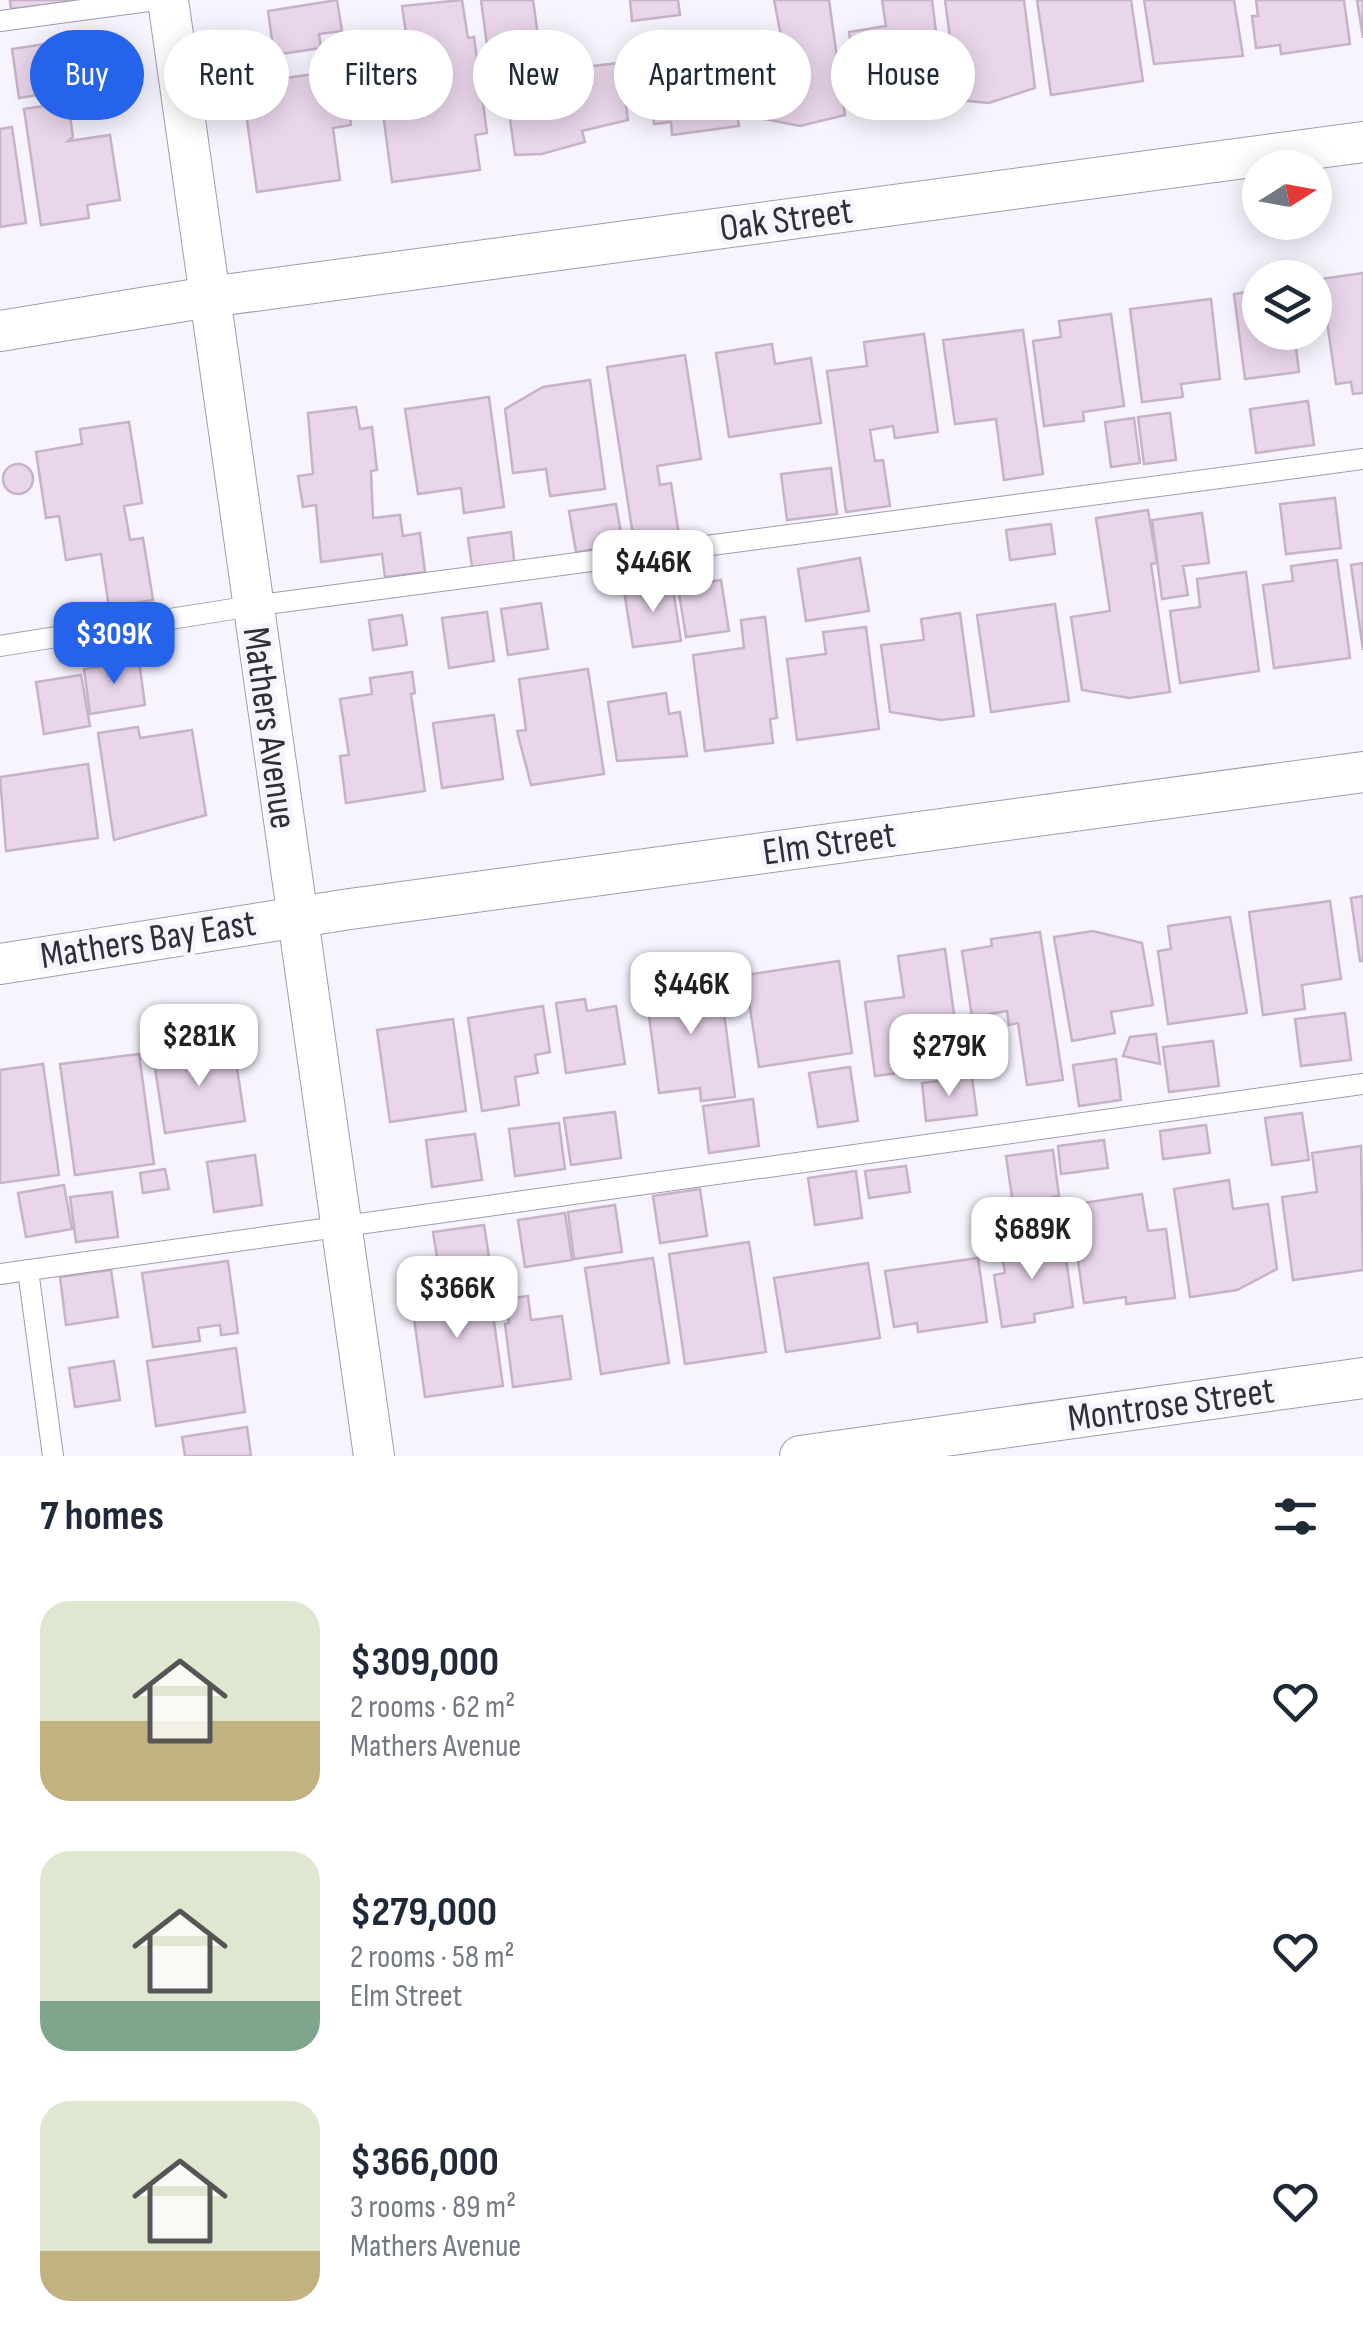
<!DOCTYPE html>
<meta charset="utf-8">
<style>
body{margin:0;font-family:"Sofia Sans Condensed",sans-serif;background:#f2f2f3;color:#1f2937;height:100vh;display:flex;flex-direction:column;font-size:38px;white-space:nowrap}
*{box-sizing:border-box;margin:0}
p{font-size:32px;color:#747a83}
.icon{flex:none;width:55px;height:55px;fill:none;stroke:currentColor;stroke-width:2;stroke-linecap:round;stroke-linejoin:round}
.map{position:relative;height:1456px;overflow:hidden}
.drawer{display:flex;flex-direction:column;background:#fff;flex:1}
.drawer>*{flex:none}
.top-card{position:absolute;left:30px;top:30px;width:1305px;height:90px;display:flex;gap:20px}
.needle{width:65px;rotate:79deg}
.fabs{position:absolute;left:1242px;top:150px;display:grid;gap:20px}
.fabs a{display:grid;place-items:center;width:90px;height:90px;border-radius:50%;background:#fff;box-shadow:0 5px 25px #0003;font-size:50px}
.price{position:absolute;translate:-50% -85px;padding:0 22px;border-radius:20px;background:#fff;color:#222;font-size:32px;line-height:65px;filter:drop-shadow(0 2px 5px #0008)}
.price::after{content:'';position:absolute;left:50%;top:60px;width:30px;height:22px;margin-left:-15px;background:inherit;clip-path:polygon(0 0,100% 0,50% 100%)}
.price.on{background:#2563eb;color:#fff}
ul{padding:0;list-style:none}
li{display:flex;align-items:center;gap:30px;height:250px;padding:0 40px}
li span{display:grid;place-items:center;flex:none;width:280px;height:200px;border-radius:30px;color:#555}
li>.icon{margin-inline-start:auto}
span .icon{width:120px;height:120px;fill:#fffc;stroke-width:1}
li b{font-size:42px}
h2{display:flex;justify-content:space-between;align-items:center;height:120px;padding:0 40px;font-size:42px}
.tag{padding:0 35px;border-radius:45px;background:#fff;box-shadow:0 5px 25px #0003;font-size:35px;line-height:90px}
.tag.on{background:#2563eb;color:#fff}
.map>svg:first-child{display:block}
.building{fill:#ead6eb;stroke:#c6b3c8;stroke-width:2.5}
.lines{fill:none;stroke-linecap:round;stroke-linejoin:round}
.service-casing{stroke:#a29ab2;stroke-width:22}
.minor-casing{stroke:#a29ab2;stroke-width:42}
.service{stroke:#fff;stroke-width:20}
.minor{stroke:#fff;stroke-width:40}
.labels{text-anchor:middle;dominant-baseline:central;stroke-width:10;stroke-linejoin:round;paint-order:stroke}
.street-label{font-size:38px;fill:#312e38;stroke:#f7f4fe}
</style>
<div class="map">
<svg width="1363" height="1456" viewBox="0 0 1363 1456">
<rect width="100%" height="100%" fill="#f7f4fe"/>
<g class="building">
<polygon points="10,0 84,0 11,9"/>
<polygon points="337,0 342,31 319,34 321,48 274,55 268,11"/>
<polygon points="462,0 468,38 474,37 487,133 475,135 480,170 392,182 383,113 401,111 393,49 408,47 402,6"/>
<polygon points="481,0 533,0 541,57 505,62 503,43 487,45"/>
<polygon points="630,0 678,0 680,15 632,21"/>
<polygon points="774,0 829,0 845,115 800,126 754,117 746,46 786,41 781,36"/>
<polygon points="882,0 932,0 945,102 909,111 859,103 849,32 886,26"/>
<polygon points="945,0 1024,0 1035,88 989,103 958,100"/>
<polygon points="1037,0 1131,0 1143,81 1051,95"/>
<polygon points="1144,0 1234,0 1243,56 1154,64"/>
<polygon points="1256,0 1344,0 1350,44 1281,54 1280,45 1256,48 1252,16 1258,16"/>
<polygon points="1357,0 1363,0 1363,38"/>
<polygon points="727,36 739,126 672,135 671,122 654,124 644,48"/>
<polygon points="72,40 79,88 19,98 12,49"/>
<polygon points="620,63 628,120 582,131 585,142 542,154 515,155 504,76"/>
<polygon points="104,70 107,89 87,92 84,73"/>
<polygon points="344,70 351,125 333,128 340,180 257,192 242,84"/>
<polygon points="68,102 73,137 68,141 110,135 120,200 87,205 89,218 41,225 24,109"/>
<polygon points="12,127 26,223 0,227 0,129"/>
<polygon points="1363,273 1363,393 1353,394 1351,382 1336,384 1321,279"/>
<polygon points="1260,290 1260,332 1294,332 1299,372 1245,379 1234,294"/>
<polygon points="1211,299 1220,379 1181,384 1183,397 1142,402 1130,309"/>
<polygon points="1111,314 1124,406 1083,412 1084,421 1044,426 1033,341 1061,337 1059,321"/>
<polygon points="1023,330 1043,474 1004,480 996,419 955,424 943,340"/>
<polygon points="924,334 938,432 895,438 893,426 870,430 875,461 883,460 890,506 846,512 827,371 867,366 864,342"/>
<polygon points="772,344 775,364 811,358 821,423 729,437 716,353"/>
<polygon points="685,355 701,459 657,466 660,485 671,483 679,535 634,542 607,367"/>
<polygon points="590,380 605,489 550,496 546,469 513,473 505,409 543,387"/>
<polygon points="489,397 504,507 464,513 461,488 418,494 405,409"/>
<polygon points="1308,401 1314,445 1256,453 1250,409"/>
<polygon points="356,407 360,429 372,427 377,470 371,471 373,518 400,515 403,536 420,533 425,572 385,577 382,554 321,562 316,505 303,507 298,476 313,474 308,413"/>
<polygon points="1170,413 1176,460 1144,464 1138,417"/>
<polygon points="1134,418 1140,463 1111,467 1105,422"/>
<polygon points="129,422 142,503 124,506 130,540 143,538 153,600 109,607 101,554 66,560 59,516 46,518 36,452 82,444 80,429"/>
<circle cx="18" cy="479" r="15"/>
<polygon points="831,468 837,514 787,520 781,474"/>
<polygon points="1335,498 1341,548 1286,554 1280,504"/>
<polygon points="616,504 623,545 576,552 569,511"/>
<polygon points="1148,510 1157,563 1151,564 1170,692 1129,698 1082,690 1071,617 1110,611 1096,518"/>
<polygon points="1202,513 1209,563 1183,566 1188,595 1162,599 1152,520"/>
<polygon points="1051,524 1055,554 1010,560 1006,530"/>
<polygon points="511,532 515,568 473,574 468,538"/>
<polygon points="860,558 869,611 806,621 798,569"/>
<polygon points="1337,560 1350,658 1274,668 1263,585 1293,581 1291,566"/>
<polygon points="1363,563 1363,650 1351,565"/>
<polygon points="1246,572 1259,671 1180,683 1170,611 1200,607 1197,579"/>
<polygon points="721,580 729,631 686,637 678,587"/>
<polygon points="672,583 681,641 633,647 624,591"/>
<polygon points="541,603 548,649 508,655 501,609"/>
<polygon points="1055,604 1069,701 991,712 977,615"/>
<polygon points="487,612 494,661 449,668 442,618"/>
<polygon points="960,613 974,716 941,720 890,712 881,645 924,640 921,619"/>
<polygon points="402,615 407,645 373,650 369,620"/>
<polygon points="765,617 777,718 770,719 773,743 705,751 693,655 744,648 741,620"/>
<polygon points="866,627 879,729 797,740 787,659 826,654 823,632"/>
<polygon points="139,661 145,705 90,714 84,669"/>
<polygon points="588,669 604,774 531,785 517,731 526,730 519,679"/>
<polygon points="412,672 415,693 411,694 425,791 346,803 340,756 349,755 340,699 372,694 370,678"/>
<polygon points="81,675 90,726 44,734 36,682"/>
<polygon points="666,693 669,714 680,712 687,756 617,761 608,702"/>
<polygon points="494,715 503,779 442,788 433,723"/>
<polygon points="138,727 140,738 192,730 206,815 114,840 98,733"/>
<polygon points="88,764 98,838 6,851 0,777"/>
<polygon points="1363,896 1363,961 1360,961 1351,898"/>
<polygon points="1330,901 1341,979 1302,985 1305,1009 1263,1015 1249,912"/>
<polygon points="1230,917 1247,1013 1168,1024 1158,951 1171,949 1168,926"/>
<polygon points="1093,931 1142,943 1153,1005 1111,1012 1115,1033 1072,1041 1054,937"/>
<polygon points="1040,932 1063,1080 1027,1085 1018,1023 1009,1025 1007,1011 972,1017 962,951 992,946 991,939"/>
<polygon points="945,949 961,1065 875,1076 865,1002 904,997 898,956"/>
<polygon points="839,961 852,1053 759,1067 745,975"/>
<polygon points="719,975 735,1097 701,1101 700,1088 659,1093 645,985"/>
<polygon points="585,999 587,1011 616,1006 625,1064 566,1073 556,1003"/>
<polygon points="543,1006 550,1052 535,1055 538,1073 515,1077 519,1105 482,1111 468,1018"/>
<polygon points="1345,1013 1351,1060 1301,1066 1295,1019"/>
<polygon points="453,1019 466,1111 390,1122 377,1030"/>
<polygon points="1156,1034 1160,1064 1123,1056 1130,1037"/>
<polygon points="1213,1041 1219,1086 1169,1092 1163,1047"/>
<polygon points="201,1048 201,1053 234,1048 245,1121 165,1133 153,1055"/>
<polygon points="139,1054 154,1164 75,1175 60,1064"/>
<polygon points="1116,1059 1121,1100 1079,1106 1073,1065"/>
<polygon points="43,1064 59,1175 0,1183 0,1070"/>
<polygon points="850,1067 858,1121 818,1127 809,1073"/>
<polygon points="972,1077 977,1115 926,1121 922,1083"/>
<polygon points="753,1099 759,1146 709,1153 703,1106"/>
<polygon points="615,1112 621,1158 571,1165 564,1118"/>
<polygon points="1302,1113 1309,1160 1272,1165 1265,1118"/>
<polygon points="559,1123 565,1169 515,1176 509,1129"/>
<polygon points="1206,1125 1210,1153 1163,1159 1160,1131"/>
<polygon points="475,1134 482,1180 432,1187 426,1140"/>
<polygon points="1104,1140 1108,1168 1061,1174 1058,1146"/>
<polygon points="1361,1146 1363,1270 1293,1280 1282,1197 1317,1192 1312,1153"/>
<polygon points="1053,1150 1059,1196 1013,1204 1006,1156"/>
<polygon points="255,1155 262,1205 214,1212 207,1162"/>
<polygon points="906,1166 910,1192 869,1198 865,1171"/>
<polygon points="165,1169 169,1189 143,1193 140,1173"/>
<polygon points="856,1171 862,1218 815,1225 808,1178"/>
<polygon points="1229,1180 1233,1209 1268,1204 1277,1269 1237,1290 1190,1297 1174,1189"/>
<polygon points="64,1185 72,1229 26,1237 18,1193"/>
<polygon points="700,1189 707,1236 660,1243 653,1196"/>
<polygon points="112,1192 118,1237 76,1242 70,1197"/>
<polygon points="1142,1194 1148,1231 1166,1229 1175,1298 1126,1304 1126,1297 1084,1303 1070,1205"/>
<polygon points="615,1205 622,1252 574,1259 568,1212"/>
<polygon points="565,1213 572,1260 525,1267 518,1220"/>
<polygon points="484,1225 490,1263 439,1270 433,1232"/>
<polygon points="1026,1239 1028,1250 1064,1245 1073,1307 1034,1314 1035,1322 1002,1327 994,1275 1005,1273 1000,1243"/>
<polygon points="749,1242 766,1352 685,1364 669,1254"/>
<polygon points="653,1258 669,1363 601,1374 585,1268"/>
<polygon points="978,1258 987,1322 918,1332 917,1323 894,1327 885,1271"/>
<polygon points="228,1261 238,1333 221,1335 220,1325 198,1328 200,1341 153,1347 142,1273"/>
<polygon points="868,1263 880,1338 786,1352 774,1278"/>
<polygon points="111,1270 118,1317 66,1325 60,1277"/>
<polygon points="489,1286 503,1386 425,1397 411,1297"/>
<polygon points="528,1296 531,1320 562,1316 571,1379 513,1387 505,1324 509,1323 506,1299"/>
<polygon points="236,1348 245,1412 156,1426 147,1361"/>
<polygon points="114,1361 120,1400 75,1407 69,1368"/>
<polygon points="247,1427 251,1456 185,1456 182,1437"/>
</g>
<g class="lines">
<defs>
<g id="service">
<polyline points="0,21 156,0"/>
<polyline points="0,646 252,606 1363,459"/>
<polyline points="28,1270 53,1456"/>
<polyline points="0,1274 1363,1084"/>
</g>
<g id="minor">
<polyline points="168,0 374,1456"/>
<polyline points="0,331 209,297 1363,142"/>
<polyline points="0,964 350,909 1363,772"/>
<polyline points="800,1456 1363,1378"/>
</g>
</defs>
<use href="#service" class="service-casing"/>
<use href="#minor" class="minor-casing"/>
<use href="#service" class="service"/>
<use href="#minor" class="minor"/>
</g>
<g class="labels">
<g class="street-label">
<text transform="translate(786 220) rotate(-8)">Oak Street</text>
<text transform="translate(269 728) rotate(82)">Mathers Avenue</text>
<text transform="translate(829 844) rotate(-8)">Elm Street</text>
<text transform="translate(148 940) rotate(-9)">Mathers Bay East</text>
<text transform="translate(1171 1405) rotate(-8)">Montrose Street</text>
</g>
</g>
</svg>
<div class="fabs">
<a><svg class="needle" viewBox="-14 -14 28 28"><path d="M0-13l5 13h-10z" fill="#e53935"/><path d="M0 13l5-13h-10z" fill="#747a83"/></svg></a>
<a><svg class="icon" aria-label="layers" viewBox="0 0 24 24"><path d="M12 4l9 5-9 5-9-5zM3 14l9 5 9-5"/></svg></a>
</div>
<b class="price" style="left:653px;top:615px">$446K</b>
<b class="price on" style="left:114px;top:687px">$309K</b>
<b class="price" style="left:691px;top:1037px">$446K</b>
<b class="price" style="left:199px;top:1089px">$281K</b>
<b class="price" style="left:949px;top:1099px">$279K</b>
<b class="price" style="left:1032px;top:1282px">$689K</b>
<b class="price" style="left:457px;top:1341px">$366K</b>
<div class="top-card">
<a class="tag on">Buy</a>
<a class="tag">Rent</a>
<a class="tag">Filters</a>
<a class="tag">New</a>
<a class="tag">Apartment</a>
<a class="tag">House</a>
</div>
</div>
<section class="drawer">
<h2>7 homes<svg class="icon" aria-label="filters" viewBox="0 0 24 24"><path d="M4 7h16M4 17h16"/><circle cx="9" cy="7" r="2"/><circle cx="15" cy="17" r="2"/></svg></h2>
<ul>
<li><span style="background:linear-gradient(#dfe7d0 60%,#c2b280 0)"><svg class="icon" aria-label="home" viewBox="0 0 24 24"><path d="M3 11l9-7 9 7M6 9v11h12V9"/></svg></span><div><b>$309,000</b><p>2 rooms · 62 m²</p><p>Mathers Avenue</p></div><svg class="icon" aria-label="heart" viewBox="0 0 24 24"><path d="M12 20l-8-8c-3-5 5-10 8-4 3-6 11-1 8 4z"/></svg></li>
<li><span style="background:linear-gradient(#dfe7d0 75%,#7fa58c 0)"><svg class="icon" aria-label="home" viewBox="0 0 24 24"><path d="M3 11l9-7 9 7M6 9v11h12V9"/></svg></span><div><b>$279,000</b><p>2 rooms · 58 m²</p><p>Elm Street</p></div><svg class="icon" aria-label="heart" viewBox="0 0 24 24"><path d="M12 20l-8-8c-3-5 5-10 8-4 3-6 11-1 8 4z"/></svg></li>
<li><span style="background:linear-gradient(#dfe7d0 75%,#c2b280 0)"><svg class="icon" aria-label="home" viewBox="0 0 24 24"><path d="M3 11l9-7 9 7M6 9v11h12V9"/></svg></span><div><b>$366,000</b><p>3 rooms · 89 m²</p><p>Mathers Avenue</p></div><svg class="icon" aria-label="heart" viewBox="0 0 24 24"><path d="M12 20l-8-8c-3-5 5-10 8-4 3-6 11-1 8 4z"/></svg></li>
</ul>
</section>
